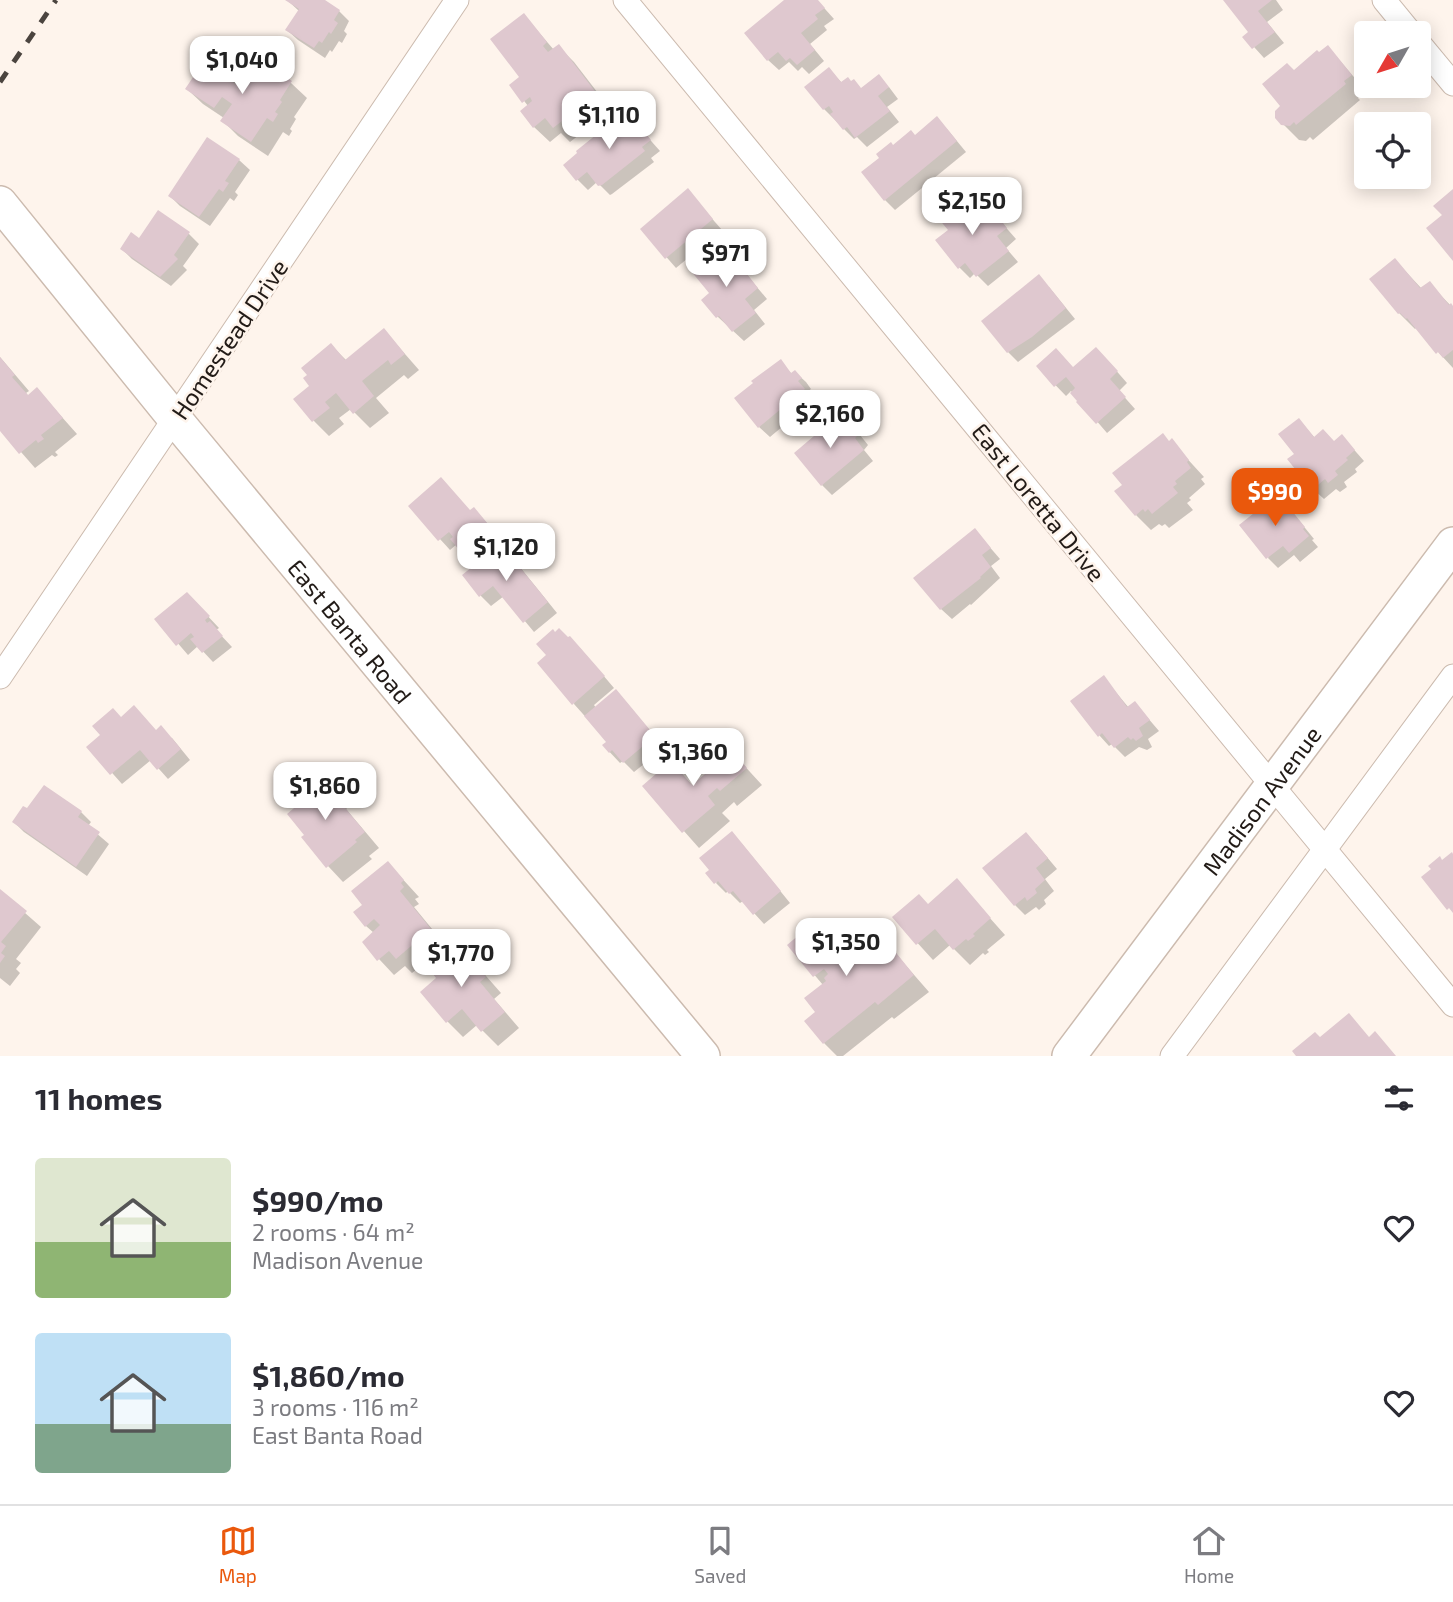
<!DOCTYPE html>
<meta charset="utf-8">
<style>
body{margin:0;font-family:"Exo 2",sans-serif;background:#f2f2f3;color:#2b2b33;height:100vh;display:flex;flex-direction:column;font-size:26px;white-space:nowrap}
*{box-sizing:border-box;margin:0}
p{font-size:23px;color:#7c7c81}
.icon{flex:none;width:38px;height:38px;fill:none;stroke:currentColor;stroke-width:2;stroke-linecap:round;stroke-linejoin:round}
.map{position:relative;height:1056px;overflow:hidden}
.sheet{display:flex;flex-direction:column;background:#fff;flex:1}
.sheet>*{flex:none}
.needle{width:46px;rotate:231deg}
.controls{position:absolute;left:1354px;top:21px;display:grid;gap:14px}
.controls a{display:grid;place-items:center;width:77px;height:77px;border-radius:7px;background:#fff;box-shadow:0 4px 18px #0003;font-size:35px}
.price{position:absolute;translate:-50% -60px;padding:0 16px;border-radius:14px;background:#fff;color:#222;font-size:23px;line-height:46px;filter:drop-shadow(0 2px 4px #0008)}
.price::after{content:'';position:absolute;left:50%;top:42px;width:21px;height:16px;margin-left:-10px;background:inherit;clip-path:polygon(0 0,100% 0,50% 100%)}
.price.selected{background:#ea580c;color:#fff}
ul{padding:0;list-style:none}
li{display:flex;align-items:center;gap:21px;height:175px;padding:0 35px}
li span{display:grid;place-items:center;flex:none;width:196px;height:140px;border-radius:7px;color:#555}
li>.icon{margin-inline-start:auto}
span .icon{width:84px;height:84px;fill:#fffc;stroke-width:1}
li b{font-size:30px}
h2{display:flex;justify-content:space-between;align-items:center;height:84px;padding:0 35px;font-size:30px}
.dock{display:flex;justify-content:space-around;align-items:center;height:98px;border-top:2px solid #e1e1e2;background:#fff;font-size:19px;color:#7c7c81}
.dock a{display:grid;justify-items:center;gap:4px}
.dock .selected{color:#ea580c}
.map>svg:first-child{display:block}
.shadow{fill:#0003}
.building{fill:#dfc8cf}
.lines{fill:none;stroke-linecap:round;stroke-linejoin:round}
.street-casing{stroke:#ccbbaf;stroke-width:25}
.secondary-casing{stroke:#ccbbaf;stroke-width:36}
.street{stroke:#fff;stroke-width:23}
.secondary{stroke:#fff;stroke-width:33}
.rail{stroke:#4b443f;stroke-width:5;stroke-dasharray:12 12;stroke-linecap:butt}
.labels{text-anchor:middle;dominant-baseline:central;stroke-width:5;stroke-linejoin:round;paint-order:stroke}
.street-label{font-size:24px;fill:#221b17;stroke:#fef4ec}
</style>
<div class="map">
<svg width="1453" height="1056" viewBox="0 0 1453 1056">
<rect width="100%" height="100%" fill="#fef4ec"/>
<g class="shadow">
<polygon points="287,0 322,0 339,11 349,21 344,31 347,34 342,43 339,41 332,52 330,50 325,58 298,40 287,30 299,11"/>
<polygon points="787,0 817,0 834,19 824,26 827,30 810,44 824,61 809,74 802,67 798,71 789,62 779,70 768,60"/>
<polygon points="1225,0 1276,0 1283,10 1267,22 1284,43 1264,58 1245,37 1250,33"/>
<polygon points="524,15 554,50 558,46 574,62 611,110 570,142 561,133 550,142 534,127 528,106 512,85 522,78"/>
<polygon points="1328,47 1366,91 1358,98 1360,100 1313,140 1310,137 1306,141 1299,140 1283,124 1283,106 1294,72"/>
<polygon points="261,62 291,83 307,98 294,117 296,119 290,129 292,131 289,136 283,132 268,156 238,136 222,120 224,118 203,104 187,89 233,78 244,88"/>
<polygon points="829,69 842,83 852,83 862,90 889,87 898,99 887,107 899,122 867,147 857,137 854,139 824,109 807,87"/>
<polygon points="628,115 660,151 651,158 654,162 612,194 610,195 597,182 588,190 577,179"/>
<polygon points="947,129 966,152 895,210 885,200 881,158 893,147 915,137"/>
<polygon points="239,160 250,170 235,192 238,195 234,201 230,198 210,226 180,206 170,196"/>
<polygon points="688,191 722,230 676,268 642,229"/>
<polygon points="988,207 1016,239 1006,248 1018,262 988,286 975,273 970,278 959,267 950,230 979,215"/>
<polygon points="189,234 199,244 183,266 187,270 171,286 132,259 122,249 139,240"/>
<polygon points="1395,260 1422,289 1429,283 1453,308 1453,368 1416,328 1415,329 1399,313"/>
<polygon points="740,267 767,299 754,310 765,324 744,341 718,317 704,300"/>
<polygon points="1049,287 1075,319 1018,362 1008,352"/>
<polygon points="384,330 419,370 408,379 404,375 376,398 389,413 370,428 351,409 339,418 344,424 329,436 314,421 311,386 331,345 347,361"/>
<polygon points="0,357 29,391 26,393 29,397 37,389 77,434 55,452 58,455 55,457 52,455 35,468 0,428"/>
<polygon points="1106,359 1127,383 1119,391 1135,409 1107,433 1071,391 1066,396 1038,367 1074,369"/>
<polygon points="780,362 792,374 795,372 806,382 811,389 807,392 814,400 770,437 759,427"/>
<polygon points="1299,420 1315,438 1335,443 1342,436 1364,461 1355,469 1357,472 1344,482 1347,487 1340,492 1336,489 1324,499 1313,489 1296,454"/>
<polygon points="852,425 868,445 864,450 873,461 832,495 822,485"/>
<polygon points="1171,441 1204,477 1201,479 1205,484 1189,498 1191,500 1187,503 1193,510 1169,528 1165,524 1162,526 1159,524 1151,530 1136,515"/>
<polygon points="410,506 471,512 484,520 497,535 488,543 494,551 501,546 511,556 557,613 534,632 504,596 491,606 481,596 476,566 457,544 450,550"/>
<polygon points="1288,507 1314,539 1312,540 1318,547 1300,562 1294,555 1278,568 1268,558"/>
<polygon points="975,530 1000,559 991,566 1000,578 971,605 970,604 952,619 941,609"/>
<polygon points="187,594 219,628 216,630 232,647 213,662 198,646 188,655 157,619"/>
<polygon points="580,648 614,688 594,705 596,708 626,702 664,748 634,772 623,761 620,763 604,746 608,742 574,704"/>
<polygon points="1104,678 1129,708 1135,703 1159,731 1148,739 1152,747 1147,750 1139,747 1125,757 1112,744 1109,746 1099,735"/>
<polygon points="122,719 172,738 190,760 168,779 151,760 122,784 89,747"/>
<polygon points="728,748 762,785 737,806 734,802 722,813 730,821 699,848 644,786 671,763 694,787 708,775"/>
<polygon points="327,774 353,803 346,809 379,848 369,856 372,859 343,882 328,866 306,836 309,797"/>
<polygon points="27,811 81,812 91,822 88,826 109,844 87,876 24,832 14,822"/>
<polygon points="742,844 790,903 764,924 743,901 740,903 728,891 726,893 716,883"/>
<polygon points="1036,844 1057,869 1045,879 1054,891 1044,900 1046,904 1039,910 1036,907 1025,915 1015,905"/>
<polygon points="388,863 419,897 415,899 419,904 414,907 446,946 412,973 405,966 394,975 379,959 374,933 366,926 365,905"/>
<polygon points="957,881 1005,935 987,950 989,952 985,955 983,953 970,965 950,945 933,960 894,917 928,905"/>
<polygon points="0,891 41,927 16,959 21,963 16,969 20,973 10,986 0,978"/>
<polygon points="818,922 852,960 881,937 929,992 894,1019 892,1017 843,1056 837,1056 824,1043 817,1012 823,985 789,945"/>
<polygon points="457,943 501,993 494,999 519,1028 498,1046 477,1025 463,1037 447,1021 438,978"/>
</g>
<g class="building">
<polygon points="285,0 325,0 340,10 334,20 338,23 331,34 329,32 322,43 319,41 314,48 285,30 299,9"/>
<polygon points="784,0 818,0 825,8 815,15 818,19 801,33 815,50 797,65 790,58 786,61 778,52 767,61 744,33"/>
<polygon points="1223,0 1272,0 1258,11 1275,32 1252,49 1242,37 1248,32"/>
<polygon points="524,13 547,42 543,46 548,52 559,44 597,94 553,128 545,118 533,128 520,111 532,101 530,97 522,103 509,85 519,77 490,39"/>
<polygon points="1328,45 1352,75 1344,81 1346,84 1296,125 1294,122 1290,126 1281,125 1275,118 1275,111 1280,106 1262,84 1287,63 1294,70 1317,50 1319,52"/>
<polygon points="206,58 234,77 231,81 242,88 261,60 292,81 280,100 282,102 275,112 278,114 273,122 267,118 251,142 220,121 232,104 222,97 214,108 185,89"/>
<polygon points="829,67 841,82 848,77 851,81 854,79 861,88 879,74 889,87 878,96 890,111 855,138 847,127 843,130 830,114 833,112 829,106 823,110 804,87"/>
<polygon points="628,112 651,140 642,147 645,151 602,185 598,186 587,172 576,181 563,165 577,153 576,151 617,118 619,120"/>
<polygon points="937,116 957,141 884,201 861,172 879,158 876,154 891,142 893,145 911,130 915,135"/>
<polygon points="207,137 240,159 225,181 229,183 223,192 219,189 199,217 168,196"/>
<polygon points="688,188 713,219 665,259 640,229"/>
<polygon points="1453,189 1453,261 1426,228 1442,215 1433,206"/>
<polygon points="964,197 978,213 988,204 1007,228 997,236 1009,251 976,277 965,263 958,269 935,240 948,230 938,218"/>
<polygon points="158,210 190,232 174,255 178,259 160,277 120,249 131,232 139,238"/>
<polygon points="719,248 736,268 740,265 758,288 745,299 756,313 732,332 719,316 716,318 701,300 709,293 691,271"/>
<polygon points="1395,258 1420,288 1430,281 1449,305 1451,303 1453,306 1453,350 1443,358 1438,352 1436,354 1407,318 1406,319 1400,313 1398,314 1369,279"/>
<polygon points="1039,274 1066,308 1032,337 1007,353 981,321"/>
<polygon points="384,328 405,354 391,365 388,360 362,381 374,396 353,414 336,393 325,402 330,408 312,422 293,399 309,386 303,378 307,375 301,368 331,343 345,360"/>
<polygon points="1096,347 1118,371 1110,379 1126,397 1096,424 1076,402 1077,401 1070,393 1075,388 1066,377 1054,387 1036,366 1056,348 1073,367"/>
<polygon points="0,357 15,375 12,377 28,395 37,387 63,418 41,435 44,439 38,443 36,440 19,454 0,431"/>
<polygon points="781,359 791,373 795,370 802,378 798,381 805,389 758,428 734,398 753,383 751,381"/>
<polygon points="841,413 859,434 855,438 864,450 821,486 794,453"/>
<polygon points="1299,418 1314,437 1323,429 1334,441 1342,434 1355,450 1346,458 1348,460 1335,471 1338,475 1328,483 1325,479 1312,490 1287,459 1294,454 1278,434"/>
<polygon points="1163,433 1169,441 1172,438 1189,460 1187,462 1191,468 1175,481 1177,484 1173,487 1178,493 1152,514 1148,509 1145,512 1143,509 1135,516 1114,491 1122,485 1112,473"/>
<polygon points="441,477 470,510 474,507 488,524 479,532 486,541 466,558 450,539 453,537 449,532 438,541 408,506"/>
<polygon points="1278,494 1305,527 1303,529 1309,536 1289,553 1283,546 1266,559 1239,525"/>
<polygon points="975,528 991,548 982,555 991,567 980,577 981,578 940,610 913,578"/>
<polygon points="501,544 548,602 523,623 493,586 479,597 462,575"/>
<polygon points="187,592 210,616 205,620 207,623 210,621 223,636 202,653 190,639 194,637 191,633 176,646 154,619"/>
<polygon points="559,628 568,637 570,636 605,676 572,705 537,663 546,655 536,644 553,629 555,632"/>
<polygon points="1104,675 1127,707 1135,701 1150,720 1139,728 1143,736 1136,741 1133,738 1131,740 1128,737 1114,748 1102,733 1098,737 1070,701"/>
<polygon points="616,689 655,736 623,763 612,750 609,753 602,745 606,742 584,716"/>
<polygon points="134,705 156,730 161,725 181,749 157,770 140,750 110,775 86,747 100,735 92,726 113,708 121,717"/>
<polygon points="728,745 747,768 720,791 717,788 708,796 715,805 682,833 642,786 671,761 692,785 705,774 701,769"/>
<polygon points="327,772 339,786 332,792 365,832 355,840 357,842 326,868 301,837 304,835 287,814 307,797 302,792"/>
<polygon points="44,785 82,811 78,817 100,832 76,867 12,822 23,806 27,808"/>
<polygon points="732,831 781,891 753,915 733,891 729,894 718,881 714,884 705,873 709,870 699,858"/>
<polygon points="1026,832 1048,858 1036,868 1045,880 1035,889 1037,893 1027,901 1025,897 1014,906 982,868"/>
<polygon points="1452,852 1453,854 1453,913 1449,908 1447,910 1421,877 1431,869 1428,866 1440,856 1442,860"/>
<polygon points="388,861 404,880 401,883 404,887 400,891 431,929 396,959 389,951 377,961 362,942 380,925 374,919 365,927 353,912 362,905 351,891"/>
<polygon points="957,878 991,918 973,934 975,936 968,941 966,939 953,950 935,929 916,945 892,917 919,894 928,904"/>
<polygon points="0,889 27,911 1,942 6,946 1,953 5,956 0,963"/>
<polygon points="818,919 844,951 839,955 846,963 881,934 914,975 878,1005 875,1002 823,1044 804,1021 815,1012 804,998 826,981 824,978 828,974 824,969 813,977 787,945"/>
<polygon points="457,941 486,977 480,982 505,1012 481,1032 462,1009 446,1023 420,992 436,978 427,966"/>
<polygon points="1349,1013 1369,1037 1375,1031 1396,1056 1296,1056 1292,1051 1315,1032 1320,1037"/>
</g>
<g class="lines">
<defs>
<g id="street">
<polyline points="625,0 1453,1005"/>
<polyline points="1384,0 1411,33"/>
<polyline points="1419,43 1453,84"/>
<polyline points="0,677 457,0"/>
<polyline points="1172,1056 1453,676"/>
</g>
<g id="secondary">
<path id="s1" d="M0 203 175 419 703 1056"/>
<path id="s2" d="M1069 1056 1453 544"/>
</g>
</defs>
<use href="#street" class="street-casing"/>
<use href="#secondary" class="secondary-casing"/>
<use href="#street" class="street"/>
<use href="#secondary" class="secondary"/>
<polyline class="rail" points="0,82 56,0"/>
</g>
<g class="labels">
<g class="street-label">
<text transform="translate(229 339) rotate(-56)">Homestead Drive</text>
<text transform="translate(1039 502) rotate(51)">East Loretta Drive</text>
<text stroke="none"><textPath href="#s1" startOffset="553">East Banta Road</textPath></text>
<text stroke="none"><textPath href="#s2" startOffset="320">Madison Avenue</textPath></text>
</g>
</g>
</svg>
<div class="controls">
<a><svg class="needle" viewBox="-14 -14 28 28"><path d="M0-13l5 13h-10z" fill="#e53935"/><path d="M0 13l5-13h-10z" fill="#7c7c81"/></svg></a>
<a><svg class="icon" aria-label="locate" viewBox="0 0 24 24"><circle cx="12" cy="12" r="6"/><path d="M12 2v4M12 18v4M2 12h4M18 12h4"/></svg></a>
</div>
<b class="price" style="left:242px;top:96px">$1,040</b>
<b class="price" style="left:609px;top:151px">$1,110</b>
<b class="price" style="left:972px;top:237px">$2,150</b>
<b class="price" style="left:726px;top:289px">$971</b>
<b class="price" style="left:830px;top:450px">$2,160</b>
<b class="price selected" style="left:1275px;top:528px">$990</b>
<b class="price" style="left:506px;top:583px">$1,120</b>
<b class="price" style="left:693px;top:788px">$1,360</b>
<b class="price" style="left:325px;top:822px">$1,860</b>
<b class="price" style="left:846px;top:978px">$1,350</b>
<b class="price" style="left:461px;top:989px">$1,770</b>
</div>
<section class="sheet">
<h2>11 homes<svg class="icon" aria-label="filters" viewBox="0 0 24 24"><path d="M4 7h16M4 17h16"/><circle cx="9" cy="7" r="2"/><circle cx="15" cy="17" r="2"/></svg></h2>
<ul>
<li><span style="background:linear-gradient(#dfe7d0 60%,#8fb573 0)"><svg class="icon" aria-label="home" viewBox="0 0 24 24"><path d="M3 11l9-7 9 7M6 9v11h12V9"/></svg></span><div><b>$990/mo</b><p>2 rooms · 64 m²</p><p>Madison Avenue</p></div><svg class="icon" aria-label="heart" viewBox="0 0 24 24"><path d="M12 20l-8-8c-3-5 5-10 8-4 3-6 11-1 8 4z"/></svg></li>
<li><span style="background:linear-gradient(#bfe0f5 65%,#7fa58c 0)"><svg class="icon" aria-label="home" viewBox="0 0 24 24"><path d="M3 11l9-7 9 7M6 9v11h12V9"/></svg></span><div><b>$1,860/mo</b><p>3 rooms · 116 m²</p><p>East Banta Road</p></div><svg class="icon" aria-label="heart" viewBox="0 0 24 24"><path d="M12 20l-8-8c-3-5 5-10 8-4 3-6 11-1 8 4z"/></svg></li>
</ul>
</section>
<nav class="dock">
<a class="selected"><svg class="icon" aria-label="map" viewBox="0 0 24 24"><path d="M3 6l6-2 6 2 6-2v14l-6 2-6-2-6 2zM9 4v14M15 6v14"/></svg>Map</a>
<a><svg class="icon" aria-label="saved" viewBox="0 0 24 24"><path d="M7 4h10v16l-5-4-5 4z"/></svg>Saved</a>
<a><svg class="icon" aria-label="home" viewBox="0 0 24 24"><path d="M3 11l9-7 9 7M6 9v11h12V9"/></svg>Home</a>
</nav>
